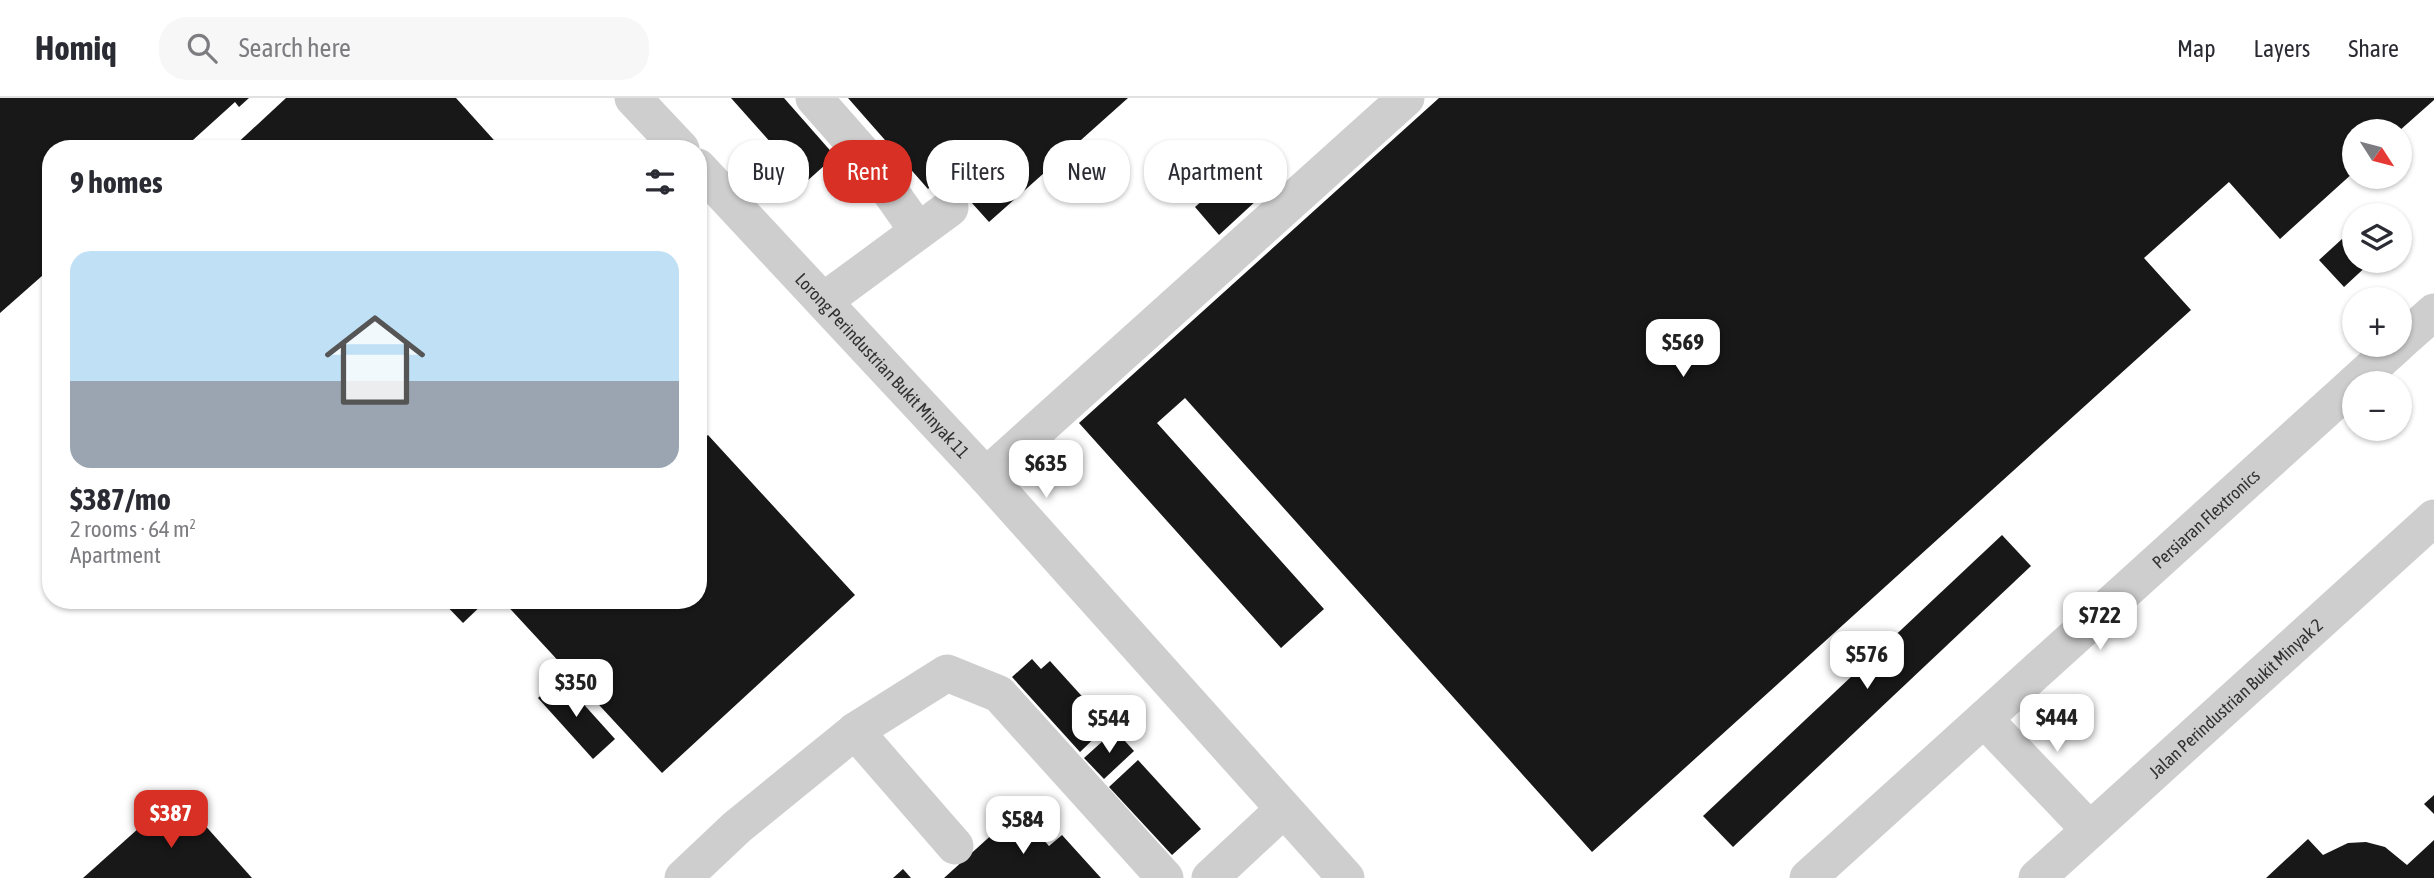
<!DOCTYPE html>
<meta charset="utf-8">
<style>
body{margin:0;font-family:"Asap Condensed",sans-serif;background:#f7f7f7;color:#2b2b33;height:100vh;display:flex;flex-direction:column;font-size:26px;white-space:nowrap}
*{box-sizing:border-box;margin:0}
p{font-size:23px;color:#7c7c81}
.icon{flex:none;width:38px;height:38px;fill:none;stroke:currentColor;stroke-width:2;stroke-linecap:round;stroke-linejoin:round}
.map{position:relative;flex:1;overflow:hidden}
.drawer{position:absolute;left:42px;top:42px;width:665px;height:469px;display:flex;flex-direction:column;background:#fff;border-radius:28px;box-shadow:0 2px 5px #0004}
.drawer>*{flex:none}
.guide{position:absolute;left:728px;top:42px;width:665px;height:63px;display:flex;gap:14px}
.needle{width:46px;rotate:126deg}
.fabs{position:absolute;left:2342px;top:21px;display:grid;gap:14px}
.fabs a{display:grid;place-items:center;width:70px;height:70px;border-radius:50%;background:#fff;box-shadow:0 2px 5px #0004;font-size:35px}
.price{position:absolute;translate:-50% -60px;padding:0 16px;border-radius:14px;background:#fff;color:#222;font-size:23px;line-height:46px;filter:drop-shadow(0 2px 4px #0008)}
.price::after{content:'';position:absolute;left:50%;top:42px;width:21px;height:16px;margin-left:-10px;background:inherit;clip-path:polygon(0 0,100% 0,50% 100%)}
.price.selected{background:#d93025;color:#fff}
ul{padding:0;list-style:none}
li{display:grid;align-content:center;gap:14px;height:371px;padding:0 28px}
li+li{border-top:2px solid #e1e1e2}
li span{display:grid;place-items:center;height:217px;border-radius:21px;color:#555}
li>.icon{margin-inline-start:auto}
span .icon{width:126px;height:126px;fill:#fffc;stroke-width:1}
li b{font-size:30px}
h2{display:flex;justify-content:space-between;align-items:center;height:84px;padding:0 28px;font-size:30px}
.chip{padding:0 24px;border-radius:28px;background:#fff;box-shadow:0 2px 5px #0004;font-size:24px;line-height:63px}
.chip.selected{background:#d93025;color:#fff}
header{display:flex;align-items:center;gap:42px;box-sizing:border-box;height:98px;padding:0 35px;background:#fff;border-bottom:2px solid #e1e1e2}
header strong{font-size:33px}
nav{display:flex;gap:38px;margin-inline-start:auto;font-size:24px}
.search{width:490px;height:63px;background:#f7f7f7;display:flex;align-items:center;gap:18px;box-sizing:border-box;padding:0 24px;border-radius:28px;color:#7c7c81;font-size:26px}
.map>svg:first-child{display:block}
.building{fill:#181818}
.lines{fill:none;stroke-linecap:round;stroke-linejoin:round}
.minor{stroke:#cecece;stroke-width:37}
.labels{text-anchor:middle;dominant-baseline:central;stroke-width:7;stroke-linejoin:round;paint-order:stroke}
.street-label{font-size:18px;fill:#313131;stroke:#fff}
</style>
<header>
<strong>Homiq</strong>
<div class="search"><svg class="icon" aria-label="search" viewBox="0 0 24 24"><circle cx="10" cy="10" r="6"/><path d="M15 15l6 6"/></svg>Search here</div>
<nav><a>Map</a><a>Layers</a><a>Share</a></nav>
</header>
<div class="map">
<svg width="2434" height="780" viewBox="0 0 2434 780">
<rect width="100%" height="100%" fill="#fff"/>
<g class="building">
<polygon points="0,0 249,0 239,9 235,4 183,51 51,51 51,170 0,215"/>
<polygon points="286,0 456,0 502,51 231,51"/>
<polygon points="731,0 784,0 835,58 806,84"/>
<polygon points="848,0 1128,0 989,124 945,75 928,91"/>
<polygon points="1439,0 2434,0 2434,2 2399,33 2354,33 2354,74 2280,141 2229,84 2144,160 2191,212 1592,754 1185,300 1157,325 1324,511 1281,550 1079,325"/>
<polygon points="1247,63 1271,89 1219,137 1195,109"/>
<polygon points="2354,130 2354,163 2372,163 2344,189 2319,162"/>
<polygon points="708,337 855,497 662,675 502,502 698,502 698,345"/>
<polygon points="2002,437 2031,468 1733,749 1703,718"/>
<polygon points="441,502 487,502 463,525"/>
<polygon points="1032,561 1041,571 1050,563 1108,627 1080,654 1012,579"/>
<polygon points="560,580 615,641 593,661 538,600"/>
<polygon points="1115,632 1134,653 1104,681 1084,660"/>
<polygon points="1138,662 1201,731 1172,757 1109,689"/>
<polygon points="177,696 252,780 83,780"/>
<polygon points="2434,697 2434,716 2424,706"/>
<polygon points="1018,713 1049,748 1062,737 1101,780 944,780"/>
<polygon points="2308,741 2323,757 2348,745 2366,744 2385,749 2407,767 2434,742 2434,780 2266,780"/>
<polygon points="903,771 911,780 893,780"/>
</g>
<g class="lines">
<g class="minor">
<polyline points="633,0 681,51"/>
<polyline points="814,0 865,58 918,133"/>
<path id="s1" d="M698 69 986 378 1346 780"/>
<polyline points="825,202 950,110"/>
<polyline points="2399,245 2434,214"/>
<polyline points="2355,285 2397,247"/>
<polyline points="986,378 1406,0"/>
<polyline points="1984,621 2089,731"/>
<polyline points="855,633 955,748"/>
<polyline points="683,780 737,729 855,633 947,575 999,596 1165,780"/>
<polyline points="1210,780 1283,712"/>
<path id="s2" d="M1808 780 2354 286"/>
<path id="s3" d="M2037 780 2434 420"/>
</g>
</g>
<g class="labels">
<g class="street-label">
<text stroke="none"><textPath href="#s1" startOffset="271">Lorong Perindustrian Bukit Minyak 11</textPath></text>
<text stroke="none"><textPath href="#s2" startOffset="536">Persiaran Flextronics</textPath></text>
<text stroke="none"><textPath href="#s3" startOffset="268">Jalan Perindustrian Bukit Minyak 2</textPath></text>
</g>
</g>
</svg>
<div class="fabs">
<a><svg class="needle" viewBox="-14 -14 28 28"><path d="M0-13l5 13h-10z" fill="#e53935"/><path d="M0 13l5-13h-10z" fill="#7c7c81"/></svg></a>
<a><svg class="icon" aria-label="layers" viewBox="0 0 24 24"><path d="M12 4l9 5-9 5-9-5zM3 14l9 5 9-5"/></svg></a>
<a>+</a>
<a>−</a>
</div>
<b class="price" style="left:1683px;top:281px">$569</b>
<b class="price" style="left:1046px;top:402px">$635</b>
<b class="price" style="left:2100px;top:554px">$722</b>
<b class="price" style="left:1867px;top:593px">$576</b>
<b class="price" style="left:576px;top:621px">$350</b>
<b class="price" style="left:2057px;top:656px">$444</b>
<b class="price" style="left:1109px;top:657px">$544</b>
<b class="price selected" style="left:171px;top:752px">$387</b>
<b class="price" style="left:1023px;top:758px">$584</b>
<div class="guide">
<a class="chip">Buy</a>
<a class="chip selected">Rent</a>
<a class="chip">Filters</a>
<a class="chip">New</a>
<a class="chip">Apartment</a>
</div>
<section class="drawer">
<h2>9 homes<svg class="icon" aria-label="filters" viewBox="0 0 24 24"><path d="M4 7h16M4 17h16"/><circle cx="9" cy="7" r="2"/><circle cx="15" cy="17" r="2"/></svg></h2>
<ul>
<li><span style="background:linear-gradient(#bfe0f5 60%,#9aa5b1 0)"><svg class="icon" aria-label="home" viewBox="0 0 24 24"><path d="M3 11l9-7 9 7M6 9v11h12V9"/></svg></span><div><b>$387/mo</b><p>2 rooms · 64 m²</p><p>Apartment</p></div></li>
</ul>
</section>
</div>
